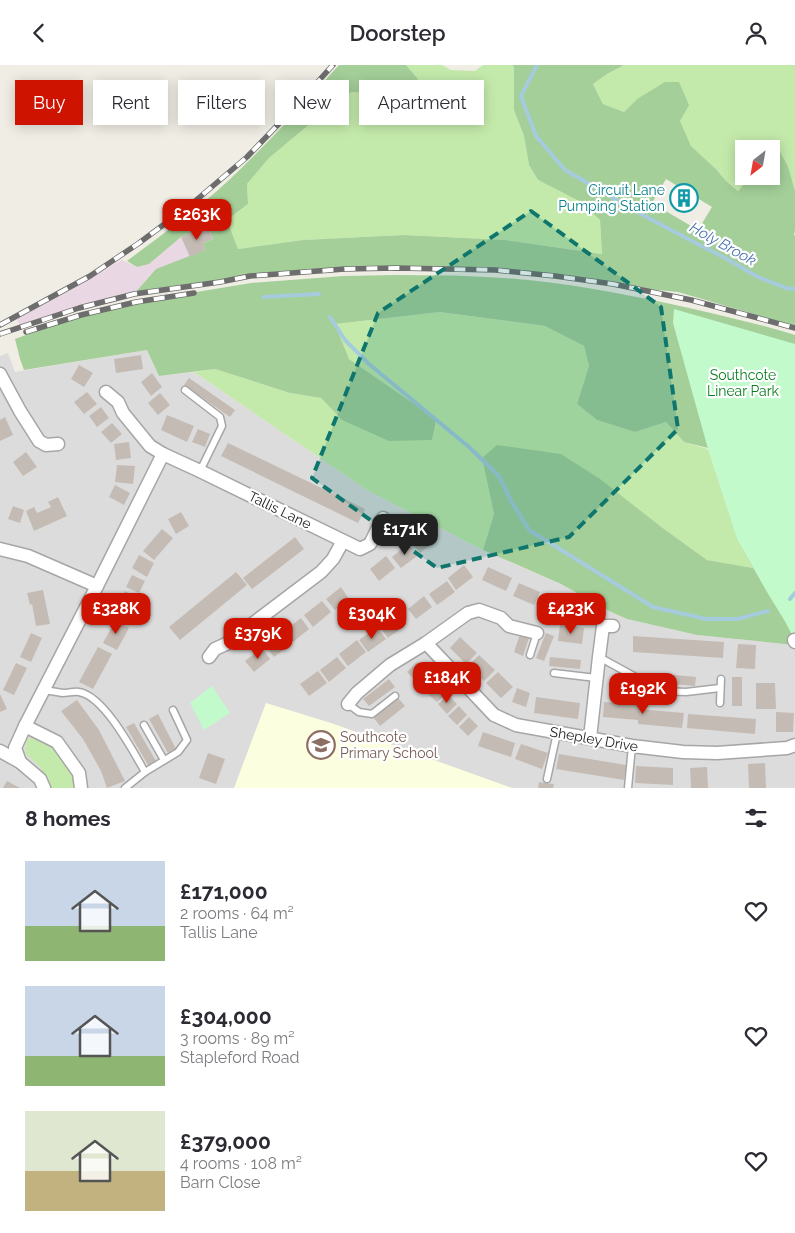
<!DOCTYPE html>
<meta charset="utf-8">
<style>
body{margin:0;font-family:Raleway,sans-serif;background:#f7f7f7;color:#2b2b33;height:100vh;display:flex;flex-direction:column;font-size:19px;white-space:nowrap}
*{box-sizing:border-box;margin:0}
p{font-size:16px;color:#7c7c81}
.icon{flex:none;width:28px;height:28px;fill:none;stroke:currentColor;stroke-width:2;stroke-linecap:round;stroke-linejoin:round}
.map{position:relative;height:723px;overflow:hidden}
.side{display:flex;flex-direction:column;background:#fff;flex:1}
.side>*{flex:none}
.banner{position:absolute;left:15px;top:15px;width:500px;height:45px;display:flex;gap:10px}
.needle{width:32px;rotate:211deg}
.tools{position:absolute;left:735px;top:75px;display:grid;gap:10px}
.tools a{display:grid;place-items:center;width:45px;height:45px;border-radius:0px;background:#fff;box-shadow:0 2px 12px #0003;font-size:25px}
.price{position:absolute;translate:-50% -42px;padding:0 11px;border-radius:10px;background:#ce1400;color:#fff;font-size:16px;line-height:32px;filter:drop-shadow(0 1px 2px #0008)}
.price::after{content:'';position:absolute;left:50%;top:30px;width:15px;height:11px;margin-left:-8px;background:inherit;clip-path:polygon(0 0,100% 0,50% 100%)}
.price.active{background:#222;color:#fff}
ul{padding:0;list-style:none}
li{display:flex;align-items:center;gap:15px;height:125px;padding:0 25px}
li span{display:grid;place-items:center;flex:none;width:140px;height:100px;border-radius:0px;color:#555}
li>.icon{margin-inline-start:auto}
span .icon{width:60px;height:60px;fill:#fffc;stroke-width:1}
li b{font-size:21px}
h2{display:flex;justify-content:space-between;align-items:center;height:60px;padding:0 25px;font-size:21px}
.tag{padding:0 18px;border-radius:0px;background:#fff;box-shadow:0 2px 12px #0003;font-size:18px;line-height:45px}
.tag.active{background:#ce1400;color:#fff}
header{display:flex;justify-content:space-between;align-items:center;height:65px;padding:0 25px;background:#fff;font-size:22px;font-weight:600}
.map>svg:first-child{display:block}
.residential{fill:#dddcdc}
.industrial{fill:#e9d7e4}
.education{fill:#fcffdf}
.grass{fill:#c4eaab}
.forest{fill:#a4cf99;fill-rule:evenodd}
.park{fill:#c2facc}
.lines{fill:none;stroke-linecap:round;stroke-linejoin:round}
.stream{stroke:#a5cbdd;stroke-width:4}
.building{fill:#c4bcb4}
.lane-casing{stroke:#a6a6a6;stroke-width:9}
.street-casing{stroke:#a6a6a6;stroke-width:15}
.lane{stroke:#fff;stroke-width:6}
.street{stroke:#fff;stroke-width:12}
.rail-casing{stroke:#6d6d6d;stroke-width:5.5}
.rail{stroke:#fff;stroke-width:4;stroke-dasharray:11;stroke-linecap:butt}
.marked{fill:#0f766e;fill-opacity:0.2;stroke:#0f766e;stroke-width:4;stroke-dasharray:10 6;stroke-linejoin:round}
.labels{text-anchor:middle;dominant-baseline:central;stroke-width:4.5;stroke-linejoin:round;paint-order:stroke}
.culture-label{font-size:14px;fill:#0d838f;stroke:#fff;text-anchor:end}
.park-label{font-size:14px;fill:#0b7f20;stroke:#fff}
.street-label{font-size:14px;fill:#1f1f1f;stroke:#fff}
.education-label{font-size:14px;fill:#785e54;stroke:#fff;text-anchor:start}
.water-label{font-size:15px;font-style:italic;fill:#4a73af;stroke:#fff}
</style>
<header><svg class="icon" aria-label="back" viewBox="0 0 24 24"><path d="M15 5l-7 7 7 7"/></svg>Doorstep<svg class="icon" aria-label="person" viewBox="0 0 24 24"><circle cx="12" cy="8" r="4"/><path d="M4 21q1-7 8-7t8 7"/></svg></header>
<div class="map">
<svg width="795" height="723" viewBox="0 0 795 723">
<rect width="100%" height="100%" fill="#f0ede5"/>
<polygon class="residential" points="147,285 159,311 194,307 367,425 483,485 561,519 611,547 627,554 697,570 795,580 795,723 0,723 0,291 8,288 15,307"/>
<polygon class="industrial" points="181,172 190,192 156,204 134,229 79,243 20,262 16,251 122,195 137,202 149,199"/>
<polygon class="education" points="266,638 331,658 512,723 234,723"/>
<g class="grass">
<polygon points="406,0 442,0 451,5 475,6 483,0 513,0 514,4 514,45 524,71 529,100 538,115 581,137 600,155 602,189 505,175 404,170 303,175 238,184 227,155 248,139 247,119 269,93 311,58 330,40 352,27 386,30 418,14"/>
<polygon points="624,0 795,0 795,126 788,101 778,83 771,90 771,84 744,84 744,111 751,111 738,126 726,116 716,104 691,81 680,56 637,34 624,47 603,39 593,19 607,9"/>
<polygon points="440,247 545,261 584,281 589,301 577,339 597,355 635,367 666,357 684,377 708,384 737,474 753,503 707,495 660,461 482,393 494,449 483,485 367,425 194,307 215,304 290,328 321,333 342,355 432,375 436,356 413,338 349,294 335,259"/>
<path d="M38 672C57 687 73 697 75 723H52L41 703 25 688 27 674Z"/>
</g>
<g class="forest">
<path d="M339 0H406L418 14 406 27 386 30 352 27 330 40 311 58 269 93 247 119 248 139 227 155 238 184 303 175 404 170 505 175 602 189 600 155 581 137 538 115 529 100 524 71 514 45V4L513 0H624L607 9 593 19 603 39 624 47 637 34 665 17H679L689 40 680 56 691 81 716 104 726 116 738 126 751 111H771V90L778 83 788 101 795 126V165L794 170H795V261L678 227 635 223 594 216 495 205 441 203 345 204 255 211 134 229 156 204 205 185 203 178 213 174 207 160 181 172 149 199 137 202 127 196C161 170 197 145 228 116 267 79 303 40 339 0ZM666 114 712 142 698 165 652 138Z"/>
<path d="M396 210C449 210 502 211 554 218 607 225 659 236 711 248 739 255 767 261 795 270V580L697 570 627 554 611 547 561 519 536 508 483 485 494 449 482 393 497 380 561 389 600 414 660 461 707 495 753 503 737 474 708 383 684 377 666 357 635 367 597 355 577 339 589 301 584 281 545 261 440 247 335 259 349 294 413 338 436 356 432 375 389 376 342 355 321 333 290 328 215 304 159 311 147 285 24 305 20 294 15 274 81 250 136 237 251 218 344 211Z"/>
</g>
<g class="park">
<polygon points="674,244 795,279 795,576 786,558 767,527 737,474 708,384 673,258"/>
<polygon points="212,621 230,648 204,665 190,638"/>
</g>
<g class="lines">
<g class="stream">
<polyline points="537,0 521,31 536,71 565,105 643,150 688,174 725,193 758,212 786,223 795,224"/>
<polyline points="263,232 319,229"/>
<polyline points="330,252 345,275 369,299 469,382 499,411 511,436 529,465 653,542 706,554 737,554 768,546"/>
<polyline points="790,534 795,528"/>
</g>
</g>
<g class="building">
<polygon points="675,121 698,135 692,144 669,131"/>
<polygon points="207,160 213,174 203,178 205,185 190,192 181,172"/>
<polygon points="141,290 143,304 116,308 114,294"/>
<polygon points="79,300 93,308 84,322 71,314"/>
<polygon points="152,308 162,322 151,331 141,317"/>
<polygon points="189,313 235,345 230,352 184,320"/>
<polygon points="87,327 97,339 84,349 74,337"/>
<polygon points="160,328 170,340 158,350 148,338"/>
<polygon points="101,342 109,353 97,362 89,351"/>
<polygon points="167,350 194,361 187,377 161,365"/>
<polygon points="5,352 13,370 0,376 0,355"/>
<polygon points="112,358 122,369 111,378 101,367"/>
<polygon points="198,364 210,369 205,382 192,377"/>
<polygon points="129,377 131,393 116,395 114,379"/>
<polygon points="228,378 365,444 358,458 221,391"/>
<polygon points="26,387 37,402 23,411 13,397"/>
<polygon points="117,400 135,401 133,419 115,417"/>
<polygon points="115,420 130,428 124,440 109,432"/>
<polygon points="58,432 67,451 34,466 26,446 34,442 37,448 51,442 48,437"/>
<polygon points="13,441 24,445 20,458 8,454"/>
<polygon points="181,447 189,461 176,469 168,454"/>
<polygon points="425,460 437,475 420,488 408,473"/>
<polygon points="162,464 173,473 154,495 143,486"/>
<polygon points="295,472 304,484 252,524 243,513"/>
<polygon points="408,479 417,491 401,503 392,492"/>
<polygon points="139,490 154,498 147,512 132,503"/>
<polygon points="386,491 395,503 379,516 370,504"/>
<polygon points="464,500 473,512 456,525 448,513"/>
<polygon points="488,502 512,513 506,526 482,515"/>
<polygon points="236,507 247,520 180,575 169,562"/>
<polygon points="132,510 145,516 139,528 126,522"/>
<polygon points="447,516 455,527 437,540 429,529"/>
<polygon points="519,518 540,527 534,540 513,531"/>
<polygon points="341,522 349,534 335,545 326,534"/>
<polygon points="43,525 50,559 36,561 32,539 30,540 27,528"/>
<polygon points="125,526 138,533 131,548 117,541"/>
<polygon points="543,530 563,538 557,552 537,543"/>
<polygon points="424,531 432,542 416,554 408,544"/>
<polygon points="322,536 331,547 313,562 304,550"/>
<polygon points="398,548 407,559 388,573 380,562"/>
<polygon points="301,553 309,564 293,577 284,566"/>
<polygon points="115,556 129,563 117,585 103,578"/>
<polygon points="560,560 584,563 582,579 558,576"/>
<polygon points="377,562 386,574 368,587 359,575"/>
<polygon points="31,568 42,573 31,597 20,592"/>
<polygon points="281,568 290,580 274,592 265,580"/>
<polygon points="546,568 554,571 544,596 536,593"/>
<polygon points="520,569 529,573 523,591 514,587"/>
<polygon points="633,571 724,577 723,593 633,587"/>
<polygon points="460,572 477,588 466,599 450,583"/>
<polygon points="357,575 366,587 348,601 339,589"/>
<polygon points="738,579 756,580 755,604 736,603"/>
<polygon points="98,582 112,589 93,624 79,617"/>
<polygon points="262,583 270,594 254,607 245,596"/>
<polygon points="479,590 495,605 484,616 468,601"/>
<polygon points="337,592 346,603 329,617 320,605"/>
<polygon points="550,592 581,595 580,604 549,601"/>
<polygon points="417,597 426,606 416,616 407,607"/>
<polygon points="16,598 27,603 14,630 3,625"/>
<polygon points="318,606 327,618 309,631 300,619"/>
<polygon points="498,607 513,622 501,633 486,618"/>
<polygon points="427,608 436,617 426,627 417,618"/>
<polygon points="655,608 696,612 695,621 654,617"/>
<rect x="732" y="612" width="10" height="29"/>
<polygon points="389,614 395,622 369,641 363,634"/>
<polygon points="756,618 775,618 776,644 756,644"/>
<polygon points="438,619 447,628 437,637 428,629"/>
<polygon points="517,623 530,628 526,642 512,637"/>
<polygon points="0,629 7,644 0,647"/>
<polygon points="448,630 457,639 447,649 438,639"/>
<polygon points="536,632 580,638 578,654 534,648"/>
<polygon points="398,633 405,641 380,661 373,652"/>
<polygon points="77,635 99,665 125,716 107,723 101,706 83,674 61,646"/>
<polygon points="604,637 639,640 639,644 684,648 682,663 638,659 638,655 603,652"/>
<polygon points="459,641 467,650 457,660 448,651"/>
<polygon points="776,647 794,648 793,667 776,667"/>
<polygon points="158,649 176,684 168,688 149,654"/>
<polygon points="688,649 756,654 755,669 687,663"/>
<polygon points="469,652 478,661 468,671 459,662"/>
<polygon points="134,658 156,696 148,700 126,662"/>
<polygon points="483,667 515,678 511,692 478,681"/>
<polygon points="521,679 548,688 542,704 515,694"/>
<polygon points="208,688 225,694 216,719 199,713"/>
<polygon points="559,689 626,700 624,715 556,704"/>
<polygon points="765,698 766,723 749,723 748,699"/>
<polygon points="636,701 673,703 673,720 635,718"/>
<polygon points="707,702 708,723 691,723 690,703"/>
<polygon points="7,716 20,723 3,723"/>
<polygon points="539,717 554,719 553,723 538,723"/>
</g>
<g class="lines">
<defs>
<g id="lane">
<polyline points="185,325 220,352 222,361 200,406"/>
<polyline points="530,590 537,568"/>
<polyline points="599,592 661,626 686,627 720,623"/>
<polyline points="554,608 596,613"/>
<path d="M44 625C50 626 57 627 63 628 68 628 74 626 79 627 104 631 133 686 145 707"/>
<polyline points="720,638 721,614"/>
<polyline points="348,639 359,647 372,649 395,631"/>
<polyline points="144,660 164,695"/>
<polyline points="547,714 557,668"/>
<polyline points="125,723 145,707 178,687 187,675 173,645"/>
<polyline points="628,723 632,681"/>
</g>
<g id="street">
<polyline points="0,309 20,346 39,376 46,380 58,379"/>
<polyline points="163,389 200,406 360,484 370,479 383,453"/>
<polyline points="0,484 28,491 97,521"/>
<polyline points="794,575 795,577"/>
<polyline points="426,578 494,650 516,660 632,681 683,687 717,688 787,683 795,680"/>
<polyline points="209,592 215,584 226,579 321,507 333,494 343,476"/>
<polyline points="348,639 357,628 390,600 426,578 468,548 479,545 501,553 509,561 537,568"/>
<polyline points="25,661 57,677 79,708 81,723"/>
<polyline points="590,673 599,592 603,561 613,561"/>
<polyline points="0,686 20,697"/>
<polyline points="44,723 40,714 20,697 15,683 25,661 97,521 163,389 150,381 123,348 118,337 106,327"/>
</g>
</defs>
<use href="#lane" class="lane-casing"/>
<use href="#street" class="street-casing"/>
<use href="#lane" class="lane"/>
<use href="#street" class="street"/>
<defs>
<g id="rail">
<polyline points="0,260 90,211 139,178 194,137 247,92 294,43 333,0"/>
<polyline points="26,267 81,250 136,237 194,228"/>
<polyline points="0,269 79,243 134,229 220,217 250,211 345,204 396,203 495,205 555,211 613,219 691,235 795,263"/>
</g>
</defs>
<use href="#rail" class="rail-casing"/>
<use href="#rail" class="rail"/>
</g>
<path class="marked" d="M531 146 661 242 678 364 569 472 437 503 312 413 378 248Z"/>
<defs>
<symbol id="building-ring" viewBox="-11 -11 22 22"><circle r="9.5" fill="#fff" stroke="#0f9aa8" stroke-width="1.5"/><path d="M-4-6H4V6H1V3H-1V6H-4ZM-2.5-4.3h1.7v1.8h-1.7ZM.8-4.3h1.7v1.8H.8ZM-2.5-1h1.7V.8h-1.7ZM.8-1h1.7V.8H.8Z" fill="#0f9aa8"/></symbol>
<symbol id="school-ring" viewBox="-11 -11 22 22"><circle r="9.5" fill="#fff" stroke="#8d6e63" stroke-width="1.5"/><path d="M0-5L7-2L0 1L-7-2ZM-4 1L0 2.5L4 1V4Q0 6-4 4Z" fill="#8d6e63"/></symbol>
</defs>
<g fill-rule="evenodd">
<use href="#building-ring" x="668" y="117" width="32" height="32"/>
<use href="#school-ring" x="305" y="664" width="32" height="32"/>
</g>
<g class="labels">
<g class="culture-label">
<text x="665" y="125">Circuit Lane<tspan x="665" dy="16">Pumping Station</tspan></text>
</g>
<g class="park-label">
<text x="743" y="310">Southcote<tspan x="743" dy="16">Linear Park</tspan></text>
</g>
<g class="street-label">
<text transform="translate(280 445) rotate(26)">Tallis Lane</text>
<text transform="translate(594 674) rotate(10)">Shepley Drive</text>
</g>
<g class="education-label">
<text x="340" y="672">Southcote<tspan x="340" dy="16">Primary School</tspan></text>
</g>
<g class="water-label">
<text transform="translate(723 179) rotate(29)">Holy Brook</text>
</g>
</g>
</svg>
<div class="tools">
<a><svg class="needle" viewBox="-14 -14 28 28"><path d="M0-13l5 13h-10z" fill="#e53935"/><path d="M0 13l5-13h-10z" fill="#7c7c81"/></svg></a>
</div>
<b class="price" style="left:197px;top:176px">£263K</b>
<b class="price active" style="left:405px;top:491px">£171K</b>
<b class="price" style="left:116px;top:570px">£328K</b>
<b class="price" style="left:571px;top:570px">£423K</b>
<b class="price" style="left:372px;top:575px">£304K</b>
<b class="price" style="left:258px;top:595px">£379K</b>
<b class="price" style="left:447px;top:639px">£184K</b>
<b class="price" style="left:643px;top:650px">£192K</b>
<div class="banner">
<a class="tag active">Buy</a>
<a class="tag">Rent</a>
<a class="tag">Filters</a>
<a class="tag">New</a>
<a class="tag">Apartment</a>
</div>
</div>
<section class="side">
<h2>8 homes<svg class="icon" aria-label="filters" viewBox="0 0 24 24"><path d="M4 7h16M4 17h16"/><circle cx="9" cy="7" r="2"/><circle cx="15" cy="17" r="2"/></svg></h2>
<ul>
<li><span style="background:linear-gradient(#c9d6e8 65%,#8fb573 0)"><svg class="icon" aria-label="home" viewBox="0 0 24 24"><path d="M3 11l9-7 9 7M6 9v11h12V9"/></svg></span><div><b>£171,000</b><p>2 rooms · 64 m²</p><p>Tallis Lane</p></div><svg class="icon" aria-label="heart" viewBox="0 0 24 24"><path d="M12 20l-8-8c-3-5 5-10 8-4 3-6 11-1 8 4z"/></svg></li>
<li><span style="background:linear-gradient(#c9d6e8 70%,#8fb573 0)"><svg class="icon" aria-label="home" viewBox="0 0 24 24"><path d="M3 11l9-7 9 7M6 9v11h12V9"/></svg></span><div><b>£304,000</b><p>3 rooms · 89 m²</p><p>Stapleford Road</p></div><svg class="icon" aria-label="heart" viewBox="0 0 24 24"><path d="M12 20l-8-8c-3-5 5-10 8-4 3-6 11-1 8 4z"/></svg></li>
<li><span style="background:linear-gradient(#dfe7d0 60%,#c2b280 0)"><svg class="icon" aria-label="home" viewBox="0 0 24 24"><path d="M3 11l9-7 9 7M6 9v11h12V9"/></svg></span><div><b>£379,000</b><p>4 rooms · 108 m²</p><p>Barn Close</p></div><svg class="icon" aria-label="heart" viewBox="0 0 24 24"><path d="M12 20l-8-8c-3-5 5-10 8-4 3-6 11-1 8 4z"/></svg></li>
</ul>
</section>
